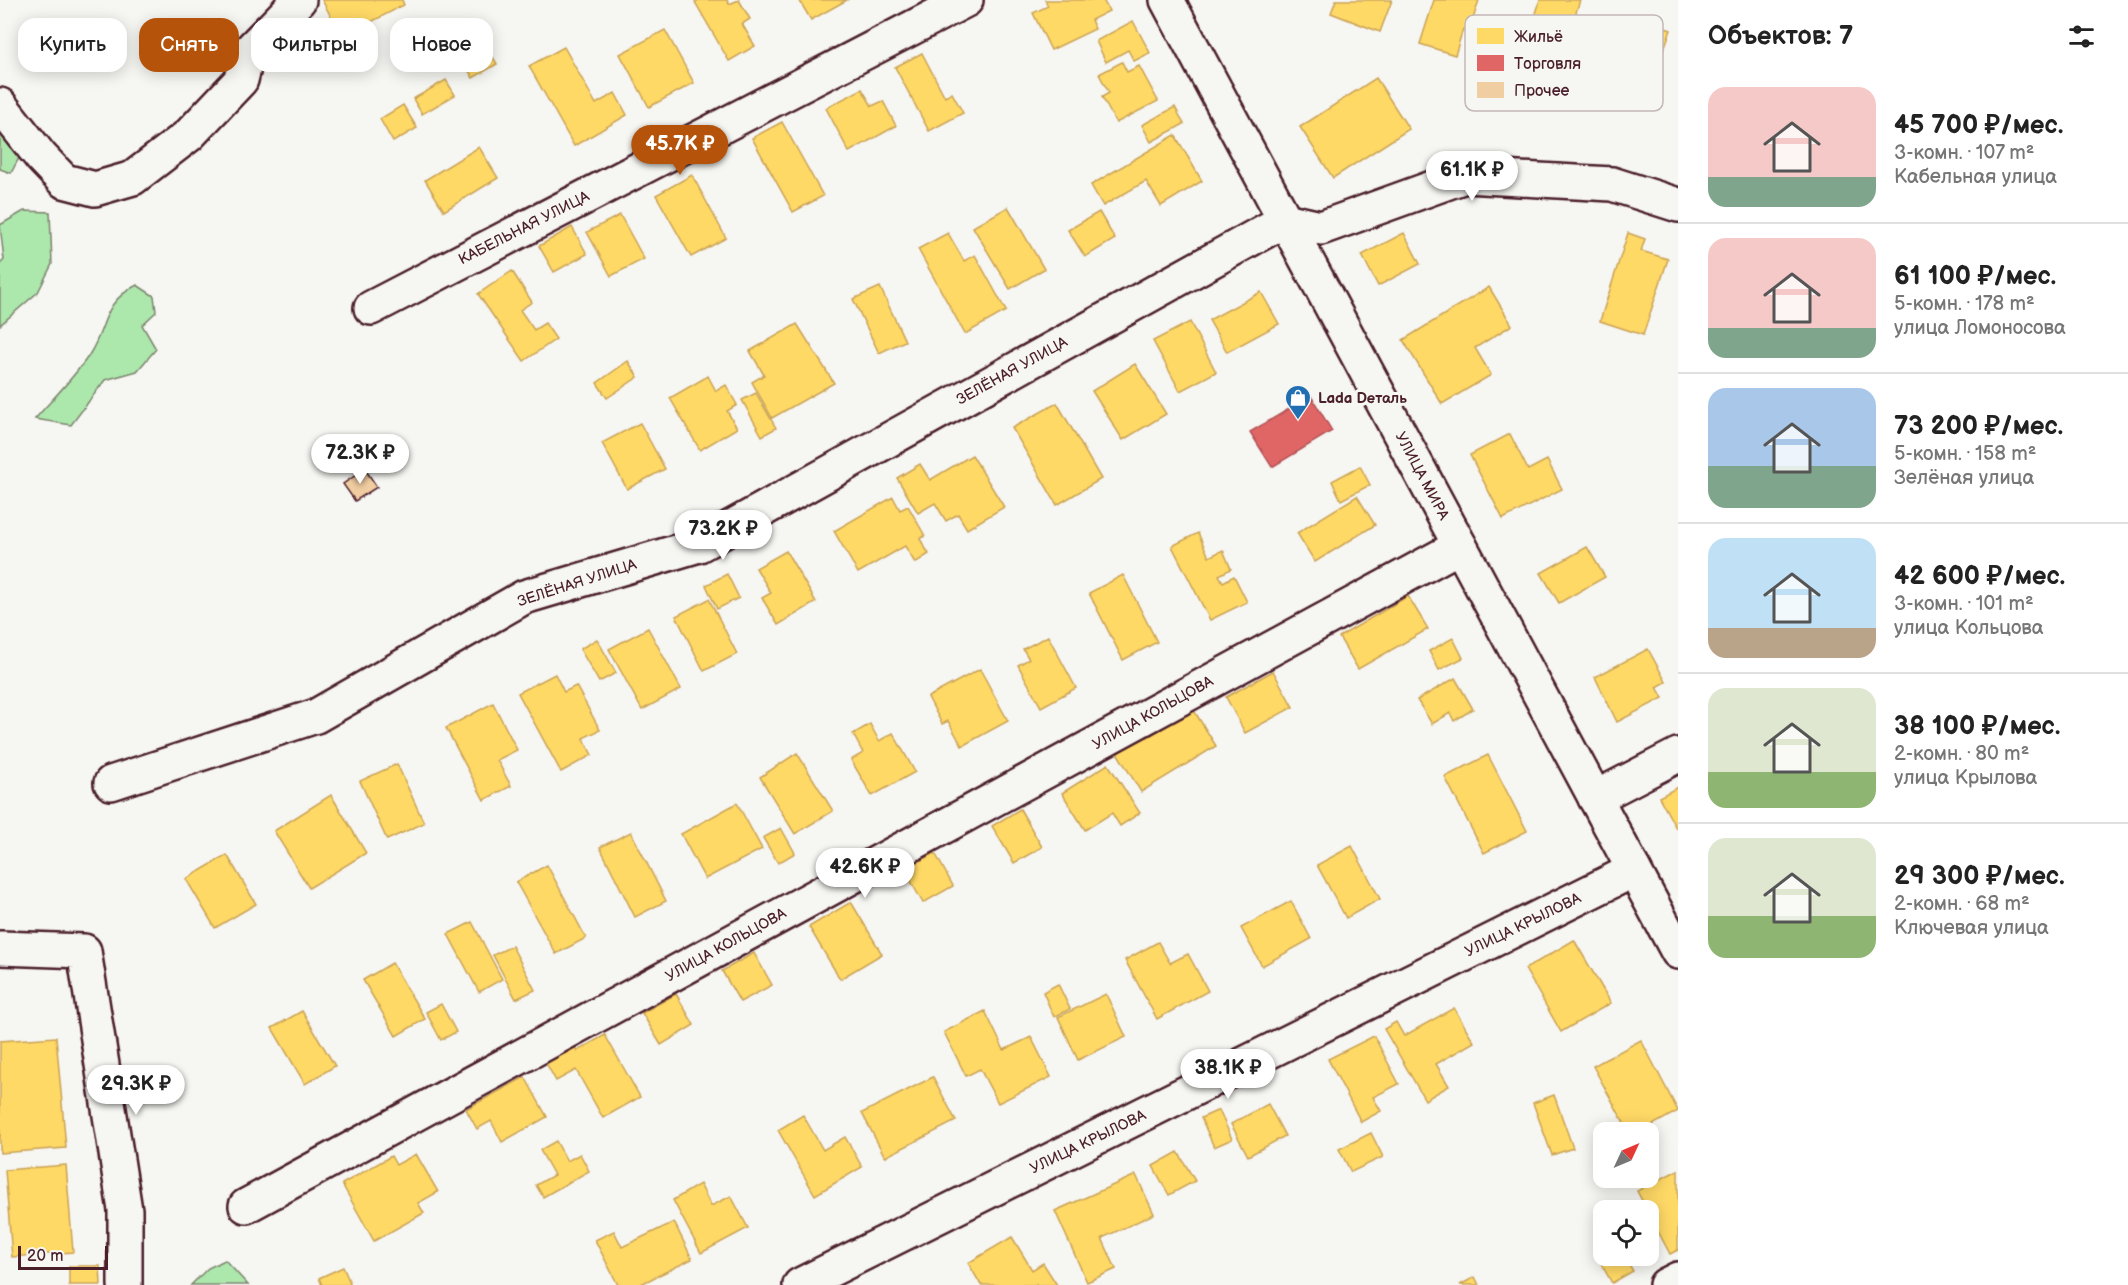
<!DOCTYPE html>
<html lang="ru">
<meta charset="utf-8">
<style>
body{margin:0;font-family:"Balsamiq Sans",sans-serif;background:#f6f6f6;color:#222;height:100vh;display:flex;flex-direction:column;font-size:22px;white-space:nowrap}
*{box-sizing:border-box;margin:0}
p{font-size:20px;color:#767676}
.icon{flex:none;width:33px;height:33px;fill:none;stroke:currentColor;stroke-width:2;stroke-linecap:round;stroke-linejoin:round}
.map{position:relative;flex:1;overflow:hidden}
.sheet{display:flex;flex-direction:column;background:#fff;width:450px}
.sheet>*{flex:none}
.top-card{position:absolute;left:18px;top:18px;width:570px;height:54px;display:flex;gap:12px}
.needle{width:39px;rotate:46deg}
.controls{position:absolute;left:1593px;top:1122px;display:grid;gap:12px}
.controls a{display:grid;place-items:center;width:66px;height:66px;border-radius:12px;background:#fff;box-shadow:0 3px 15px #0003;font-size:30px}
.scale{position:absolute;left:18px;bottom:15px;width:90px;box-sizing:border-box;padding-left:6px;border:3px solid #4a1f2b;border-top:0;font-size:16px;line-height:21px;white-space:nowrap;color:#4a1f2b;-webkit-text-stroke:4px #f6f6f2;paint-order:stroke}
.price{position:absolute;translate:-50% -51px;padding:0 14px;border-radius:21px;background:#fff;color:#222;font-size:20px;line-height:39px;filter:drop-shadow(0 2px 3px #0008)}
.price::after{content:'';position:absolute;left:50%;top:36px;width:18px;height:14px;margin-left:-9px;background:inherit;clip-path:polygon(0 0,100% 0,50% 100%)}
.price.selected{background:#b45309;color:#fff}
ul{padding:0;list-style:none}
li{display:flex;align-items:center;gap:18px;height:150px;padding:0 30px}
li+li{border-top:2px solid #e0e0e0}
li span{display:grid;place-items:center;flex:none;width:168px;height:120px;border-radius:18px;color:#555}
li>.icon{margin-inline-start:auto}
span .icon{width:72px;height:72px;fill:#fffc;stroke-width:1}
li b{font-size:26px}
h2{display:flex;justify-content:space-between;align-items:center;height:72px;padding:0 30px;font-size:26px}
.pill{padding:0 21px;border-radius:18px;background:#fff;box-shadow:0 3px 15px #0003;font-size:21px;line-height:54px}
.pill.selected{background:#b45309;color:#fff}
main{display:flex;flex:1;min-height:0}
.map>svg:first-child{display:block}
.green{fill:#ace7ac;stroke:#7b836c;stroke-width:1.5}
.homes{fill:#ffd966;stroke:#c9a154;stroke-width:1.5}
.shops{fill:#e06666;stroke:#b35154;stroke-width:1.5}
.building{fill:#f1cda2;stroke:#4a1f2b;stroke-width:1.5}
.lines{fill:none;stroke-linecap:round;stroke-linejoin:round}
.minor-casing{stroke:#4a1f2b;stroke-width:38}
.major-casing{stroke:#4a1f2b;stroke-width:38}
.minor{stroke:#f6f6f2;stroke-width:33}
.major{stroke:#f6f6f2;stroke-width:33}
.labels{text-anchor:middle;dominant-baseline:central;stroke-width:6;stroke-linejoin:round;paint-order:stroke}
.street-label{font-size:15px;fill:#4a1f2b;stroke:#f6f6f2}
.poi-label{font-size:15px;font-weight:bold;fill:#4a1f2b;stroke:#f6f6f2;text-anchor:start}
.key{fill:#f6f6f2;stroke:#c2b6b6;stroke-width:1.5}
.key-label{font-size:16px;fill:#4a1f2b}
</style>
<main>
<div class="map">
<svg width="1678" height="1285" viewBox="0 0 1678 1285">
<rect width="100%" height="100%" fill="#f6f6f2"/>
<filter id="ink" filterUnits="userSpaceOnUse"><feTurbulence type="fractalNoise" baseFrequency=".0167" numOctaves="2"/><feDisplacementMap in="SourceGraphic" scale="12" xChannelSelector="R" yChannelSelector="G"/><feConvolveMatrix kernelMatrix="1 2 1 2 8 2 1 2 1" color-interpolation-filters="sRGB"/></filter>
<g filter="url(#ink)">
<g class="green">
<polygon points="0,118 20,156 11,173 0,169"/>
<polygon points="24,211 50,212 52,264 38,292 0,325 0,264 4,260 0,225"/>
<path d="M137 285 154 296 156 312 142 325 156 349 137 371 105 380 71 425 35 419C53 398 74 378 89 355 108 326 101 303 137 285Z"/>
<polygon points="225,1260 248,1285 191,1285 208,1268"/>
</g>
<g class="homes">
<polygon points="322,0 402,0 404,5 342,37"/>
<polygon points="699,0 727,0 729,4 739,0 750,19 742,24 755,46 729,61 695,2"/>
<polygon points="799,0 847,0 811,20"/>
<polygon points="1045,0 1103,0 1109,11 1091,20 1095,29 1051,50 1033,13 1048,6"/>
<polygon points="1336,0 1392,0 1380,32 1331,13"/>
<polygon points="1434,0 1479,0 1469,32 1463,29 1455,55 1420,44"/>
<polygon points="1540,0 1580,0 1554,82 1515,69 1519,57 1490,48 1495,31 1528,41"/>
<polygon points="1641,19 1671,30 1643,104 1613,92"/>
<polygon points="1133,21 1150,53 1134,61 1128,50 1106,62 1096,41"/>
<polygon points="665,30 694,83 649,107 620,54"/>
<polygon points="487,47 497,64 473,78 463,61"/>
<polygon points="564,47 596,104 615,93 627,115 574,146 529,66"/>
<polygon points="922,53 945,97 952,93 963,113 929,131 895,67"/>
<polygon points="1122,62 1127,72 1139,66 1158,101 1116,123 1102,97 1109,93 1099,74"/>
<polygon points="1376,78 1409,129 1333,178 1300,127"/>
<polygon points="446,80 455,95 422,114 413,99"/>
<polygon points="862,89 872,106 883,101 896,126 849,152 826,108"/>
<polygon points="403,105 417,128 393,142 380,119"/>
<polygon points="1175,107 1184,124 1151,142 1142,125"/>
<polygon points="782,122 823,196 793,212 752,138"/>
<polygon points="1175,135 1202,181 1161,206 1146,181 1103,206 1091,185"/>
<polygon points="479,147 498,178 444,211 425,180"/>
<polygon points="692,175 726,238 691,257 656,195"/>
<polygon points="1008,207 1044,269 1010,289 973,227"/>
<polygon points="1099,212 1115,239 1085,257 1068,230"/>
<polygon points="620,215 644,259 611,276 587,232"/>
<polygon points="572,227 587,254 554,272 539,246"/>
<polygon points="948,233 964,261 975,255 1006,311 965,334 918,249"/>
<polygon points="1404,233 1420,264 1378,286 1362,255"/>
<polygon points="1628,233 1645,239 1641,251 1668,259 1643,335 1600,321"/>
<polygon points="512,271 532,302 520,310 534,330 545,323 556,339 524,361 478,294"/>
<polygon points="880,287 905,341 879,353 853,299"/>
<polygon points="1489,287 1512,325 1475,348 1491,375 1442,404 1403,340"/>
<polygon points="1261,292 1279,324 1227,352 1209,320"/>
<polygon points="1190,322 1216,372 1180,391 1153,341"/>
<polygon points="797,324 834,383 772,418 752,382 764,375 750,351"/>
<polygon points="628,361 638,377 607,398 597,383"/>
<polygon points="1135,364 1166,414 1123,440 1092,391"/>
<polygon points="708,376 716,391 726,385 737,405 727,411 737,428 700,450 670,398"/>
<polygon points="756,393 776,428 762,436 742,400"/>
<polygon points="1057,403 1101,479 1057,505 1012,428"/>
<polygon points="640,423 665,469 627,489 602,443"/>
<polygon points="1510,434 1528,470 1547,460 1562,489 1503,519 1470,455"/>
<polygon points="972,455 1004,507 967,529 958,514 946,521 935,503 918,513 897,478 920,464 930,480"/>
<polygon points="1360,466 1370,485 1341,500 1332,481"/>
<polygon points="1357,496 1375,525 1315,562 1297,533"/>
<polygon points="893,497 900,510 908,506 925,536 920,539 929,554 915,563 905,546 858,573 834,531"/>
<polygon points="1198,533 1209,557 1223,550 1231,569 1219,575 1223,582 1234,576 1247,602 1210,620 1172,546"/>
<polygon points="1587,547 1605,577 1559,603 1541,573"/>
<polygon points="786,551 816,602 778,625 762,598 771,593 756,568"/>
<polygon points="727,574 739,598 717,609 706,585"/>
<polygon points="1123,575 1157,642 1123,660 1089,593"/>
<polygon points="1408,596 1428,629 1358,669 1339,637"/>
<polygon points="709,599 737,654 704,671 676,616"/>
<polygon points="648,628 681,689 642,710 609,649"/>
<polygon points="1048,636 1076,688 1041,707 1018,665 1029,659 1023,649"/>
<polygon points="1453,638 1463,658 1439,670 1429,651"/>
<polygon points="597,639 616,673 599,682 580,649"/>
<polygon points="1648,649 1666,682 1657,687 1663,698 1617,722 1595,677"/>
<polygon points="980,669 1008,721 962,746 948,721 942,724 928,697"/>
<polygon points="1273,671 1293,707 1245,733 1226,697"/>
<polygon points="555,674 564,692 576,686 600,730 583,738 592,755 561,772 518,693"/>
<polygon points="1455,678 1473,709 1454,721 1450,713 1432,724 1417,700"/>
<polygon points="493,703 517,750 497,760 511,786 484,800 446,728"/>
<polygon points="1193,709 1216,746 1141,792 1113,746 1142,728 1148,737"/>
<polygon points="870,724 879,741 893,733 915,772 872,796 851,760 863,753 853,734"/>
<polygon points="797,753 833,811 795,834 760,777"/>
<polygon points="1488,755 1527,831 1484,853 1445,777"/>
<polygon points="397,764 424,823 387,840 360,781"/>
<polygon points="1108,764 1140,813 1120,826 1112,813 1085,830 1062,793"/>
<polygon points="1678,787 1678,827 1676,828 1659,797"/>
<polygon points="331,795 366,853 309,888 274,831"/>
<polygon points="737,803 762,849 705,879 681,834"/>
<polygon points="1020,809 1042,847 1014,863 992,826"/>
<polygon points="781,828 795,853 778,863 763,838"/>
<polygon points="631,832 666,901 635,917 600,847"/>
<polygon points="1352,846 1380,899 1346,918 1317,865"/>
<polygon points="935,853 953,886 923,903 904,869"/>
<polygon points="227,855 256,904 215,928 186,879"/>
<polygon points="547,865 586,938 556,954 516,882"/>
<polygon points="1291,901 1311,939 1262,966 1241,928"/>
<polygon points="851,902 882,954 840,979 809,927"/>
<polygon points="472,922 502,979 479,992 448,934"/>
<polygon points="1574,940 1611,1003 1561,1032 1525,969"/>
<polygon points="1158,942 1170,963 1188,954 1208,991 1157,1019 1125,960"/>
<polygon points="512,946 535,990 516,999 493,955"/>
<polygon points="754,953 772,985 740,1002 722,971"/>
<polygon points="392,963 425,1019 396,1036 363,980"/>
<polygon points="1058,984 1070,1009 1054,1017 1043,992"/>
<polygon points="676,994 694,1025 661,1045 642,1013"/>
<polygon points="1106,994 1126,1037 1078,1060 1058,1017"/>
<polygon points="441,1004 456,1032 441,1040 426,1012"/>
<polygon points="1454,1008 1474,1042 1436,1064 1449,1086 1425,1100 1384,1029 1396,1022 1404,1036"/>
<polygon points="302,1011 335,1066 305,1084 272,1028"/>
<polygon points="985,1011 1004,1050 1031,1037 1051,1077 998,1103 980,1069 966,1076 944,1032"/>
<polygon points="605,1035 640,1097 603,1118 576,1070 556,1081 541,1054 570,1038 577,1051"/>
<polygon points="1374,1036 1399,1084 1373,1097 1381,1111 1361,1122 1328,1059"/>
<polygon points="56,1037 66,1148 0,1153 0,1041"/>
<polygon points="1641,1040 1678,1111 1640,1132 1629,1132 1593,1066"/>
<polygon points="525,1077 547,1117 502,1142 491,1121 477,1129 466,1109"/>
<polygon points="933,1077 956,1121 885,1157 862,1113"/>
<polygon points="1554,1095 1573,1148 1552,1155 1533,1103"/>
<polygon points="1268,1104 1285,1136 1248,1156 1231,1124"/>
<polygon points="1219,1110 1232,1139 1214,1147 1201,1118"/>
<polygon points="803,1115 823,1150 845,1137 862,1167 815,1195 778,1130"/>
<polygon points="1371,1133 1383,1157 1351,1172 1339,1149"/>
<polygon points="556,1141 567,1161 580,1154 589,1171 543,1197 536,1185 554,1175 540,1150"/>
<polygon points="1178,1152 1195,1181 1169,1195 1153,1166"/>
<polygon points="416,1154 438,1192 418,1203 424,1213 374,1241 342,1184 391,1156 396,1165"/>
<polygon points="66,1165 73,1252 12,1257 5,1170"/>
<polygon points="1678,1170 1678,1250 1670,1254 1637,1191"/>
<polygon points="1136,1175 1154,1214 1102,1238 1116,1269 1087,1282 1055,1211"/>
<polygon points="700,1184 711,1206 731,1196 748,1228 701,1253 673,1200"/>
<polygon points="674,1222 692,1259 639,1285 618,1285 595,1240 614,1231 622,1247"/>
<polygon points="1012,1237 1032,1270 1043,1263 1057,1285 981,1285 968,1263"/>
<polygon points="1604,1255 1624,1256 1633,1271 1612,1283 1598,1258"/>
<polygon points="69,1266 100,1266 101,1285 69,1285"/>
<polygon points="343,1267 351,1285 322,1285 319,1278"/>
<polygon points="1475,1277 1479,1285 1460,1285"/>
</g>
<polygon class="shops" points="1311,396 1332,431 1272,467 1250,432"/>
<polygon class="building" points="365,469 377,487 355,501 343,484"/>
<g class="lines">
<defs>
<g id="minor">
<polyline points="0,105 41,157 64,181 95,189 133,178 189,135 241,80 248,52 299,0"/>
<polyline points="371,308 966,0"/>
<polyline points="111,783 316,716 524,597 699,545 1285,220 1321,228 1465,176 1612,184 1678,205"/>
<polyline points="1595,798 1678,755"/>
<polyline points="0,948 84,951 125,1210 125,1285"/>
<polyline points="246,1206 1460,546"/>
<polyline points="800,1285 1634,870"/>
<polyline points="1666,1285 1678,1279"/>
</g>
<polyline id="major" points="1167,0 1678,952"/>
</defs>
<use href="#minor" class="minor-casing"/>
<use href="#major" class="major-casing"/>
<use href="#minor" class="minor"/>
<use href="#major" class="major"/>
</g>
</g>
<defs>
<symbol id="shop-pin" viewBox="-11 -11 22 30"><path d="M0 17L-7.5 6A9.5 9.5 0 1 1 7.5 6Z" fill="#1f6fb2" stroke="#f6f6f2"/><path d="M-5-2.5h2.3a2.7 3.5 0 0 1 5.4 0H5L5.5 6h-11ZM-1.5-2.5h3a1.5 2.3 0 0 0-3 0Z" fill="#fff"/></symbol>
</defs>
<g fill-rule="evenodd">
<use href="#shop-pin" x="1283" y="383" width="30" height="40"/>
</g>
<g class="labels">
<g class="street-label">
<text transform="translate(524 228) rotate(-27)">КАБЕЛЬНАЯ УЛИЦА</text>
<text transform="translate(1012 371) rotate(-29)">ЗЕЛЁНАЯ УЛИЦА</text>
<text transform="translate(1422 476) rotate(62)">УЛИЦА МИРА</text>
<text transform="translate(577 583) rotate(-18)">ЗЕЛЁНАЯ УЛИЦА</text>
<text transform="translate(1153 713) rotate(-29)">УЛИЦА КОЛЬЦОВА</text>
<text transform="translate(1523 925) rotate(-26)">УЛИЦА КРЫЛОВА</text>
<text transform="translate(726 945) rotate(-29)">УЛИЦА КОЛЬЦОВА</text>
<text transform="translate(1088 1142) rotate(-26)">УЛИЦА КРЫЛОВА</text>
</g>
<g class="poi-label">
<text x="1318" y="398">Lada Dеталь</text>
</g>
</g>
<rect x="1465" y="15" width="198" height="96" rx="9" class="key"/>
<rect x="1477" y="28" width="27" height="16" fill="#ffd966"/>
<rect x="1477" y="55" width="27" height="16" fill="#e06666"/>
<rect x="1477" y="82" width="27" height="16" fill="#f1cda2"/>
<g class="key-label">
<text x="1514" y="42">Жильё</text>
<text x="1514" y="69">Торговля</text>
<text x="1514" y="96">Прочее</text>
</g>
</svg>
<div class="controls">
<a><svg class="needle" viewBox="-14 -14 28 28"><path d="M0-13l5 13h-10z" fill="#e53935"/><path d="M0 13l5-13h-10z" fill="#767676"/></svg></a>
<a><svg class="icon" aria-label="locate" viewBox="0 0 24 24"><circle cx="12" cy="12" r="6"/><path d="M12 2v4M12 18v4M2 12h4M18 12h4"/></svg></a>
</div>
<div class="scale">20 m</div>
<b class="price selected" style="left:680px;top:176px">45.7K ₽</b>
<b class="price" style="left:1472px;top:202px">61.1K ₽</b>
<b class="price" style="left:360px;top:485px">72.3K ₽</b>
<b class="price" style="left:723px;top:561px">73.2K ₽</b>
<b class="price" style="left:865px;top:899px">42.6K ₽</b>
<b class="price" style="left:1228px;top:1100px">38.1K ₽</b>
<b class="price" style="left:136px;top:1116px">29.3K ₽</b>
<div class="top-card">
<a class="pill">Купить</a>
<a class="pill selected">Снять</a>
<a class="pill">Фильтры</a>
<a class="pill">Новое</a>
</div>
</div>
<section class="sheet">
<h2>Объектов: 7<svg class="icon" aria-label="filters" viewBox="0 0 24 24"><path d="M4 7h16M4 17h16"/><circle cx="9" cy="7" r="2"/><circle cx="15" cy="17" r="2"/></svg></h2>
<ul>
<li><span style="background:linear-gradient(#f6c9c9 75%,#7fa58c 0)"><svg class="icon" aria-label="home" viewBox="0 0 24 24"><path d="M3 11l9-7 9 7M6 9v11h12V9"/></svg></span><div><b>45 700 ₽/мес.</b><p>3-комн. · 107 m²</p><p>Кабельная улица</p></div></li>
<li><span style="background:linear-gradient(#f6c9c9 75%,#7fa58c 0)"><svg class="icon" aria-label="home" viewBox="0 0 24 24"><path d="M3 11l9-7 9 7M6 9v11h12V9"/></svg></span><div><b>61 100 ₽/мес.</b><p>5-комн. · 178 m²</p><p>улица Ломоносова</p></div></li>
<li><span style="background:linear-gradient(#a9c7e8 65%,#7fa58c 0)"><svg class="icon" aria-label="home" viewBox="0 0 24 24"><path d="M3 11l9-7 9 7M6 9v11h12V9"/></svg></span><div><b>73 200 ₽/мес.</b><p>5-комн. · 158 m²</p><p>Зелёная улица</p></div></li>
<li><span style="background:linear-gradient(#bfe0f5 75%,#b9a48a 0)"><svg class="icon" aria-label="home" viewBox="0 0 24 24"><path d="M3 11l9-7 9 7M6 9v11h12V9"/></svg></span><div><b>42 600 ₽/мес.</b><p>3-комн. · 101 m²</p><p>улица Кольцова</p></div></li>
<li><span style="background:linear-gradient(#dfe7d0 70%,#8fb573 0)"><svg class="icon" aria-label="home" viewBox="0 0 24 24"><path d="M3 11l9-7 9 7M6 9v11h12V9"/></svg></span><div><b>38 100 ₽/мес.</b><p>2-комн. · 80 m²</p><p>улица Крылова</p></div></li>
<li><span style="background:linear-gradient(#dfe7d0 65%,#8fb573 0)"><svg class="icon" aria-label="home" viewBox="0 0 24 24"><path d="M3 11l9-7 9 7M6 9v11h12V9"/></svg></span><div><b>29 300 ₽/мес.</b><p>2-комн. · 68 m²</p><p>Ключевая улица</p></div></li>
</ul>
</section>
</main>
